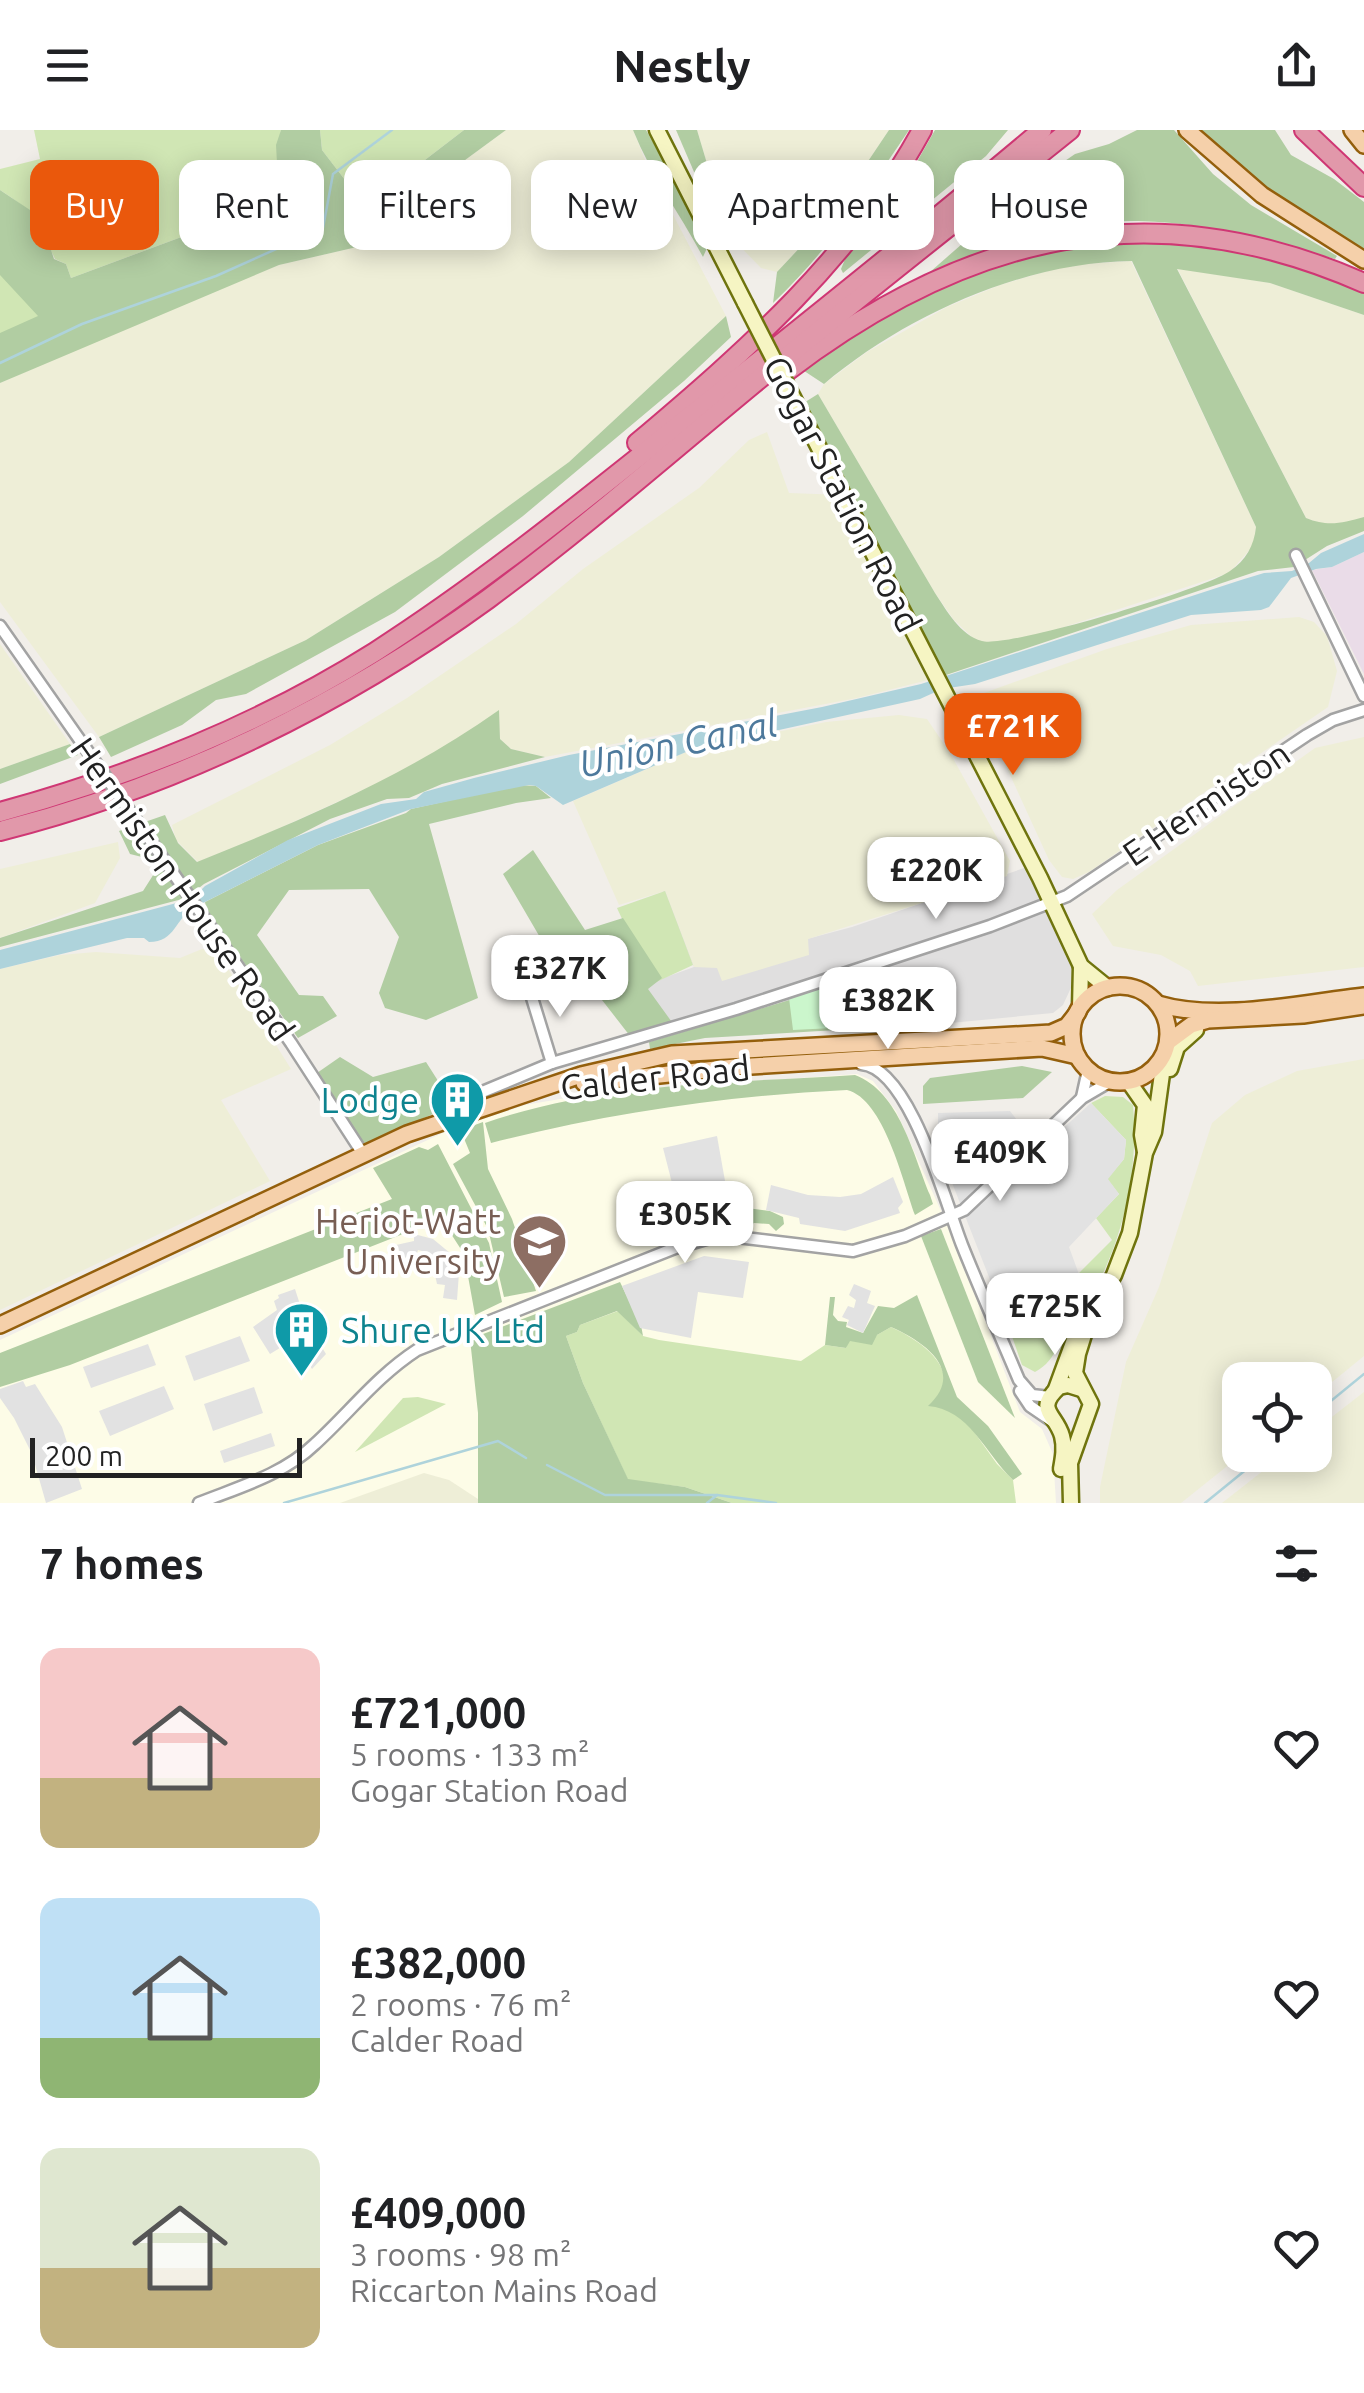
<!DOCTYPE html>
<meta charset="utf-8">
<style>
body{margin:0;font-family:Ubuntu,sans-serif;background:#f6f6f6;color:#202124;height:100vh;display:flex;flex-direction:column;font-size:38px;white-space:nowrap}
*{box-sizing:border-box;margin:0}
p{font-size:32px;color:#757577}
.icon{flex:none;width:55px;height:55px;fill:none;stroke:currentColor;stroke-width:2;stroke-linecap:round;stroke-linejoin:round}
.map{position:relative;height:1373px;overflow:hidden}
.side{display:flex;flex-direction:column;background:#fff;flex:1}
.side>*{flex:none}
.guide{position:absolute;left:30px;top:30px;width:1305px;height:90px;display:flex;gap:20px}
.tools{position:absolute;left:1222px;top:1232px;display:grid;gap:20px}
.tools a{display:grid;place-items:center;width:110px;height:110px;border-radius:20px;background:#fff;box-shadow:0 5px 25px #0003;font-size:50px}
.scale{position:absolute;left:30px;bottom:25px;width:272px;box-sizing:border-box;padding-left:10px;border:5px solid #222;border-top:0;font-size:28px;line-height:35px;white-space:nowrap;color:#222;-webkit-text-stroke:8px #fff;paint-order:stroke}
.price{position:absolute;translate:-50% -85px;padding:0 22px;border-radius:20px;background:#fff;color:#222;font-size:32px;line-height:65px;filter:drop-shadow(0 2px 5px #0008)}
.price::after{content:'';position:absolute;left:50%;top:60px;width:30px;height:22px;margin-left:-15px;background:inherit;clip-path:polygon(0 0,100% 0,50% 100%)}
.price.current{background:#ea580c;color:#fff}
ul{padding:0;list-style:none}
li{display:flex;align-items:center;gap:30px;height:250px;padding:0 40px}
li span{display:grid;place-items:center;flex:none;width:280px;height:200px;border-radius:20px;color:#555}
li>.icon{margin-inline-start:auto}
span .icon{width:120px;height:120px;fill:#fffc;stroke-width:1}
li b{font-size:42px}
h2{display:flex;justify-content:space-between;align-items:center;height:120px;padding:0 40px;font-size:42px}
.chip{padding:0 35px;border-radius:20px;background:#fff;box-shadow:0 5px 25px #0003;font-size:35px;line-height:90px}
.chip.current{background:#ea580c;color:#fff}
header{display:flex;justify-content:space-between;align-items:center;height:130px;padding:0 40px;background:#fff;font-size:45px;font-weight:600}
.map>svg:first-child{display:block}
.residential{fill:#e0dfdf}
.industrial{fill:#eadce8}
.education{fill:#fdfce7}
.farmland{fill:#eeeed7}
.grass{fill:#d0e6b4}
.forest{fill:#b1cda2}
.park{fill:#cbf6cc}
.parking{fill:#e2e2e2}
.water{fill:#aed3db}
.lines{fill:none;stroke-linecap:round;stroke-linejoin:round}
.stream{stroke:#aed3db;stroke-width:2.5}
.street-casing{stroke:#a3a3a3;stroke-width:15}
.secondary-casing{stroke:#6f740e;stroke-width:19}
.primary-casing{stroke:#945f0c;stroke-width:20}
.highway-casing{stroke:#cf3774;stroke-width:22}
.street{stroke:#fff;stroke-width:10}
.secondary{stroke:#f6f5c3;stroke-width:14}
.primary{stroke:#f5d0aa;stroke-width:15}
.highway{stroke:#e198aa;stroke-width:18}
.street-bridge-casing{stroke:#a3a3a3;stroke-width:15;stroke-linecap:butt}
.secondary-bridge-casing{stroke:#6f740e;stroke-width:19;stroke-linecap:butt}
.street-bridge{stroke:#fff;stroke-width:10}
.secondary-bridge{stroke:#f6f5c3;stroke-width:14}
.labels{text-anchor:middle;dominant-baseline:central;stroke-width:8;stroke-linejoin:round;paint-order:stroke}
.street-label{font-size:35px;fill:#222;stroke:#fff}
.culture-label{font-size:35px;fill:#0d838f;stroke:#fff;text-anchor:end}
.education-label{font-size:35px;fill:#785e54;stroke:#fff;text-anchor:end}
.water-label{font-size:38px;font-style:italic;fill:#4d799c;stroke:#fff}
</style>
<header><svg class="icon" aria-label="menu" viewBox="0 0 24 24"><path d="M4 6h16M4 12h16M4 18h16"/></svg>Nestly<svg class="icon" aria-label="share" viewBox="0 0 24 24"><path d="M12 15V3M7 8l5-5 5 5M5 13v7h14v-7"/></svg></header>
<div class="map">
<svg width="1364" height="1373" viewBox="0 0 1364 1373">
<rect width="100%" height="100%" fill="#f1eee9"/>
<polygon class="residential" points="1033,735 1081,836 1063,875 1053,883 909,897 791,901 784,871 638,915 622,863 694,837 662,760 665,738 807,809 852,797"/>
<polygon class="industrial" points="1364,422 1364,544 1312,440 1332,437"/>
<polygon class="education" points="857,944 873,951 896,981 954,1110 1020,1282 1042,1299 1053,1324 1056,1373 0,1373 0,1210 447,1001 525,975 601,962"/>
<g class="farmland">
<polygon points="506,0 633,0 648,37 726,186 569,332 439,427 306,510 99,607 0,472 0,253 128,196 279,135 357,117 412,69"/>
<polygon points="697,0 889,0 836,79 777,142 761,138 728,104"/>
<polygon points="1131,131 1256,397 1254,415 1229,443 1049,502 996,514 985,513 973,508 954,490 935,463 818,264 824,254 867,222 947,177 1000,155 1068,135"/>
<polygon points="1177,138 1270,153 1364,185 1364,387 1342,394 1322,394 1306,388"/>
<polygon points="767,302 789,363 843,365 936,548 857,568 545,627 511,619 500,609 498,581 453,613 392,647 260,707 198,732 176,710 172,695 330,615 407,568 516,494 583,439 699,358 749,310"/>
<polygon points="1299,487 1314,492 1327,506 1337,541 1328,577 1089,742 1073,749 1062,747 1049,730 978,575 984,563 1107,519 1191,495"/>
<polygon points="0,514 70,614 0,639"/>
<polygon points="899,585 927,589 950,623 1010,731 1007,746 808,809 809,825 722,851 717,838 694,837 665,761 619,775 573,671 693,619 826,592"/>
<polygon points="1364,607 1364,837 1198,856 1190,841 1161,825 1113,816 1092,784 1117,760 1315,618"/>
<polygon points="118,712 120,728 95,773 0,808 0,739"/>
<polygon points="202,819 217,821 291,939 221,970 270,1051 0,1180 0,839 60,825 96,822 180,828"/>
<polygon points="1364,929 1364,1226 1315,1266 1315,1250 1240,1250 1241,1325 1181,1373 1100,1373 1100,1357 1126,1232 1159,1157 1212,993 1245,965 1297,941"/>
<polygon points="1364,1262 1364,1373 1222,1373 1283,1325 1315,1325 1315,1300"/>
<polygon points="424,1343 449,1350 478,1369 478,1373 340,1373"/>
</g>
<g class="grass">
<path d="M34 0H281L277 19V33L238 86 71 148 66 134 55 129C36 89 40 86 0 60V39L40 29Z"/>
<polygon points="320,0 464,0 365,76 322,20"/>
<polygon points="0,138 54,187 0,216"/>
<polygon points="665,761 693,835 652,854 617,778"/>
<path d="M1105 966 1123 967 1133 975C1139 1037 1124 1108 1093 1163 1087 1171 1078 1178 1073 1186 1058 1208 1059 1229 1035 1242L1022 1235 1009 1198 1046 1207 1087 1166 1079 1143 1112 1110 1096 1088 1119 1064 1107 1049 1124 1029 1126 1010 1091 973Z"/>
<path d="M618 1181 643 1206 659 1210 801 1231 825 1215 846 1218 849 1210 877 1205 891 1197C915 1208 955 1232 942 1264L949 1277 972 1299 997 1334 1013 1350 1016 1373H732L685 1357 628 1350 583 1253 566 1206 577 1202 580 1195Z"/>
<polygon points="418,1267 446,1274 355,1322 403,1268"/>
</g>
<g class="forest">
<polygon points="281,0 320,0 322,20 365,76 464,0 506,0 412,69 357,117 279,135 0,253 0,203 38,186 0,145 0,60 30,80 42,93 54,129 66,134 71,148 238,86 277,33 276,15"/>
<path d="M633 0H646L680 61 707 118 703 127C680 84 651 45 633 0Z"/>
<polygon points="676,0 697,0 728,104 722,107"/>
<path d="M889 0H909C868 61 827 122 773 173L777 142 836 79Z"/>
<polygon points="935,0 1008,0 986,26 843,143 841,139 846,127 897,67"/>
<path d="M1137 0H1174L1213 44 1251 75 1337 126 1335 129C1271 111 1205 92 1138 91 1070 89 982 118 922 149L1027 57 1075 24 1109 14Z"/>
<path d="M1202 0H1275L1291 25 1334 49 1364 72V119C1305 85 1250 50 1202 0Z"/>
<path d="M1217 107 1364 153V185L1270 153 1177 139 1306 388C1328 397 1342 393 1364 387V401L1327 416 1294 437 1258 441 943 546 802 274 818 264 935 463C947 481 960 505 982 511 1006 519 1208 458 1230 441 1246 430 1254 416 1256 397L1132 131C1024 132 906 185 824 254L795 235 855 194 1044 112Z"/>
<polygon points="726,186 731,207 684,251 523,386 395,482 246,564 216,570 182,595 111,627 99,607 306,510 439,427 569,332"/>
<path d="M499 580 500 609 511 619 545 627 442 654 409 668 387 669 330 689 204 754 186 768 0 817V808L143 761 157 739 150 729 130 724 119 701 165 685 178 713 197 732C302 690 406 646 499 580Z"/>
<polygon points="70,614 78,625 0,654 0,639"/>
<polygon points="519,655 536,656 551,668 516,673 429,694 478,868 426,890 385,878 379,863 399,807 369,759 289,760 257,805 299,865 323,866 337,886 298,908 207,781 205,772 318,715 406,683 411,679"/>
<polygon points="533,720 585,800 623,788 662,848 648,859 674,895 630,906 602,870 627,855 606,821 555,833 503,744"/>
<polygon points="863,848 870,898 705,908 650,919 649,912"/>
<polygon points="340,927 373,947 426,932 449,968 456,974 362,1015 317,943"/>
<polygon points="1022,936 1052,942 1023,968 923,974 923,956 930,948"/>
<path d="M855 945C900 962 913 1025 930 1065L933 1074 915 1085C903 1052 884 969 847 960 724 966 610 983 491 1013L485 993C603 952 732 953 855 945Z"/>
<polygon points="483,992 488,1039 512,1089 536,1161 504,1167 488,1099 453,1034 470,1023 463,1006 452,1012 450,1004"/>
<polygon points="438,1014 489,1113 502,1172 475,1185 464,1124 444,1093 431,1093 70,1235 0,1257 0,1223 392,1069 373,1038 419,1017 428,1020"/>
<polygon points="747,1078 770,1081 783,1087 784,1094 776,1101 769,1094 754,1093 744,1099 722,1094 721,1082"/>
<polygon points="941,1099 1015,1288 978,1252 921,1106"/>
<polygon points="620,1152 641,1195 643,1206 617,1181 580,1195 577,1202 566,1206 583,1253 628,1349 685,1357 732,1373 478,1373 478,1283 470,1209"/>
<path d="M917 1165 957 1267 988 1296 1022 1344 1013 1350C985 1323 969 1279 928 1276 966 1241 925 1212 891 1197L877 1205 872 1215 850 1211 846 1218 825 1215 830 1167H835L833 1185 838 1191 847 1192 846 1197 863 1203 878 1176 894 1178Z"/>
</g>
<polygon class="park" points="856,846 862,882 873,896 793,900 789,868"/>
<g class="parking">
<polygon points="1091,973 1126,1010 1124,1029 1108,1049 1119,1064 1069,1117 1087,1166 1045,1207 1009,1198 938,1017 938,983 1010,981 1040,1019"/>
<polygon points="717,1006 730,1079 682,1092 663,1018"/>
<polygon points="893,1047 903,1072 898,1078 900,1083 845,1101 800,1094 799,1088 766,1080 771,1055 808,1065 840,1067 861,1064"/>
<polygon points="414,1104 433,1109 450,1123 444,1127 449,1134 455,1133 459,1143 457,1170 443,1168 445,1155 437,1154 434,1140 423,1129 425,1122 418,1120 416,1126 403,1128 396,1115 414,1111"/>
<polygon points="704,1126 749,1132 743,1168 698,1162 691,1208 640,1198 622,1156"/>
<polygon points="854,1154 871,1161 867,1173 875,1176 863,1203 847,1195 849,1190 842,1187 848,1176 854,1178 856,1170 849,1165"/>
<polygon points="295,1159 305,1190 326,1224 312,1239 293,1210 270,1224 253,1197 277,1180 274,1171 279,1168 278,1165"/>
<polygon points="240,1206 250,1231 194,1251 185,1226"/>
<polygon points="148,1214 156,1235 91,1258 83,1237"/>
<polygon points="23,1251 26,1257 35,1254 62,1297 82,1359 46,1373 32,1324 14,1288 0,1268 0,1259"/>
<polygon points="164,1256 174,1279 110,1306 99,1281"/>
<polygon points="254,1257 263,1283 213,1301 204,1274"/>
<polygon points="271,1303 275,1316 224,1333 220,1321"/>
</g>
<path class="water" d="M1364 404V422L1332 437 1316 439 1291 448 1269 477 1261 480 1191 485 975 554 942 559 920 569 693 619 563 675 536 656 529 655 411 679 318 715 195 777C174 789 176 812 149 812L144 808H127L0 839V820L184 771 196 765 205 756 288 710 381 674 416 669 424 662 474 648 569 625 822 577 921 554 1241 450 1264 443 1292 441 1309 433 1321 423Z"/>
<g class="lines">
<g class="stream">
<polyline points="0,233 82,194 216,146 323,98 333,44 392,0"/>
<polyline points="1315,1284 1364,1244"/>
<polyline points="547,1335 605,1365 717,1365"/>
<polyline points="284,1373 498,1311 526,1328"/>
<polyline points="707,1373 717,1365 776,1373"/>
<polyline points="1205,1373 1264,1325"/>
</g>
<defs>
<g id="street">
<polyline points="1296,425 1364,566"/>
<polyline points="0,496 84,616"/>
<polyline points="148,707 291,913 363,1024"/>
<polyline points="529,858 552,933"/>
<path d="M861 934C910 937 946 1075 962 1115 980 1160 1000 1205 1019 1250L1032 1265 1050 1267"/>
<polyline points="1082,967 1088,940"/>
<polyline points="463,970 552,933 736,879 990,796 1067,766 1307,605 1333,590 1364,580"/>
<polyline points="1020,1261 1030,1276 1052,1291"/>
<path d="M199 1373C239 1357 283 1345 315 1314 350 1282 377 1246 417 1220L675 1118 720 1105 853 1121 905 1106 964 1080 1082 968 1111 951"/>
</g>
<g id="secondary">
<polyline points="657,0 745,173"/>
<polyline points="799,279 1040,748 1081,836 1108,858"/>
<polyline points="1080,878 1081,836"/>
<polyline points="1170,939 1177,917 1196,900"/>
<polyline points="1129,952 1145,975 1142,1005 1145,1022"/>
<polyline points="1056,1259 1074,1210"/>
<path d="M1061 1339C1063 1328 1065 1317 1062 1306 1056 1284 1034 1280 1059 1257L1068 1255 1081 1259"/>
<polyline points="1071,1373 1070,1333 1091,1274 1075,1243 1078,1224 1087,1195 1114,1145 1130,1103 1145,1023 1154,1002 1165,922"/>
</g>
<g id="primary">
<polyline points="1187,0 1262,65 1364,130"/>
<polyline points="1352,0 1364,15"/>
<circle cx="1120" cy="904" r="48"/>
<path d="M1158 874C1219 892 1301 873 1364 866"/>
<polyline points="1168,912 1191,895 1208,890 1303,885 1364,876"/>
<polyline points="584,953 735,937 1042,918 1077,926"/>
<polyline points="0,1195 407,1004 581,945 672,924 1051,903 1067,896 1078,882"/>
</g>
<g id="highway">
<polyline points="1304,0 1364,57"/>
<path d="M786 242C967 104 1151 59 1364 153"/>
<path d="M637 313C746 221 853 127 922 0"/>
<path d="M0 682C129 647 261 594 375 522 487 450 591 365 695 282 812 189 928 96 1042 0"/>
<path d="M0 701C175 657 342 575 488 469 579 402 665 327 752 255 857 169 964 85 1070 0"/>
</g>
</defs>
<use href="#street" class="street-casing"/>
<use href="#secondary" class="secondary-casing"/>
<use href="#primary" class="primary-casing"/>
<use href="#highway" class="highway-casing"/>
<use href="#street" class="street"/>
<use href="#secondary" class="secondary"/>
<use href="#primary" class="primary"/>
<use href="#highway" class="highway"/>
<defs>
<polyline id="street-bridge" points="84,616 148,707"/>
<polyline id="secondary-bridge" points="745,173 799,279"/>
</defs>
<use href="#street-bridge" class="street-bridge-casing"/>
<use href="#secondary-bridge" class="secondary-bridge-casing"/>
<use href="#street-bridge" class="street-bridge"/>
<use href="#secondary-bridge" class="secondary-bridge"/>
</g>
<defs>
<symbol id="building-pin" viewBox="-11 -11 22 30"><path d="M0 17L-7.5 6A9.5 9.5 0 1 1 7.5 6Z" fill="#0f9aa8" stroke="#fff"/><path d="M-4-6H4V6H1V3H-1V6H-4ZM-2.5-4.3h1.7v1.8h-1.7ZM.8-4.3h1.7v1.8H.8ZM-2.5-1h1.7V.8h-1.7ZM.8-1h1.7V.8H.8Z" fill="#fff"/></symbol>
<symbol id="university-pin" viewBox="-11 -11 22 30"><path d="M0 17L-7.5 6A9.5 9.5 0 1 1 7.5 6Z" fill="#8d6e63" stroke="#fff"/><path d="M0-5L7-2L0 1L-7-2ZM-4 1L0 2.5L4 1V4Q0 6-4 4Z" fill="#fff"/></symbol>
</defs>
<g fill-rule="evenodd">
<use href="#building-pin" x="426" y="938" width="63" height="86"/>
<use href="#university-pin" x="508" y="1080" width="63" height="86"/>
<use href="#building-pin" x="270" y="1168" width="63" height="86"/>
</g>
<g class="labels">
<g class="street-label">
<text transform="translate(843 364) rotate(63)">Gogar Station Road</text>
<text transform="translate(1206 673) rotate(-34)">E Hermiston</text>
<text transform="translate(183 759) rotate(55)">Hermiston House Road</text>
<text transform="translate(655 947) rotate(-6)">Calder Road</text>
</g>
<g class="culture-label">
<text x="419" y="970">Lodge</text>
<text x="341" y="1200" text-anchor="start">Shure UK Ltd</text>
</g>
<g class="education-label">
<text x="501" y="1091">Heriot-Watt<tspan x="501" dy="40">University</tspan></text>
</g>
<g class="water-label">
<text transform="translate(678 613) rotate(-12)">Union Canal</text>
</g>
</g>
</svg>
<div class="tools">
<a><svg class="icon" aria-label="locate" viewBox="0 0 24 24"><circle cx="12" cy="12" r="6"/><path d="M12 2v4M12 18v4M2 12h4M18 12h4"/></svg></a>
</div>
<div class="scale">200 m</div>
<b class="price current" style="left:1013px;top:648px">£721K</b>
<b class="price" style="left:936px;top:792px">£220K</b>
<b class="price" style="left:560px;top:890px">£327K</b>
<b class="price" style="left:888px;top:922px">£382K</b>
<b class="price" style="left:1000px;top:1074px">£409K</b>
<b class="price" style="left:685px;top:1136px">£305K</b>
<b class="price" style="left:1055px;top:1228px">£725K</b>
<div class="guide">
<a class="chip current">Buy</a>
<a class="chip">Rent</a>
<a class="chip">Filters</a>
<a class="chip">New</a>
<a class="chip">Apartment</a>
<a class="chip">House</a>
</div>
</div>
<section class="side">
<h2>7 homes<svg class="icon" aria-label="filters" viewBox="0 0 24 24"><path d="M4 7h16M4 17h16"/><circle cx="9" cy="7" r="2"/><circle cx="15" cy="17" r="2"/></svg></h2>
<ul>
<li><span style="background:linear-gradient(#f6c9c9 65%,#c2b280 0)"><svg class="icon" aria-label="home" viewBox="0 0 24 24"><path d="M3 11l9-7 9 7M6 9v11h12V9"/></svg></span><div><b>£721,000</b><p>5 rooms · 133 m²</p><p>Gogar Station Road</p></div><svg class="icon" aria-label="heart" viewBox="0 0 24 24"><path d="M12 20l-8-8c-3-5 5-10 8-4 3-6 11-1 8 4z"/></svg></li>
<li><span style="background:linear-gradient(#bfe0f5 70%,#8fb573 0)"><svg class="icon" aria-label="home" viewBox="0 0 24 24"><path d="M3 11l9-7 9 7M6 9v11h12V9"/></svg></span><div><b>£382,000</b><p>2 rooms · 76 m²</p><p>Calder Road</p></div><svg class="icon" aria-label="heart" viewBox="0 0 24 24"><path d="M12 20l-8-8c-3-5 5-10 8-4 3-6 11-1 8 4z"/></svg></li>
<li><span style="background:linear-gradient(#dfe7d0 60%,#c2b280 0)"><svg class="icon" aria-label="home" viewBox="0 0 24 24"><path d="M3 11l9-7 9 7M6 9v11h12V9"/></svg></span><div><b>£409,000</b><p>3 rooms · 98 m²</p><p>Riccarton Mains Road</p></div><svg class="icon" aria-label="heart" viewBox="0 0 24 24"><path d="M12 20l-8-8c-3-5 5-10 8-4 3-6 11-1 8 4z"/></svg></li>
</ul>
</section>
